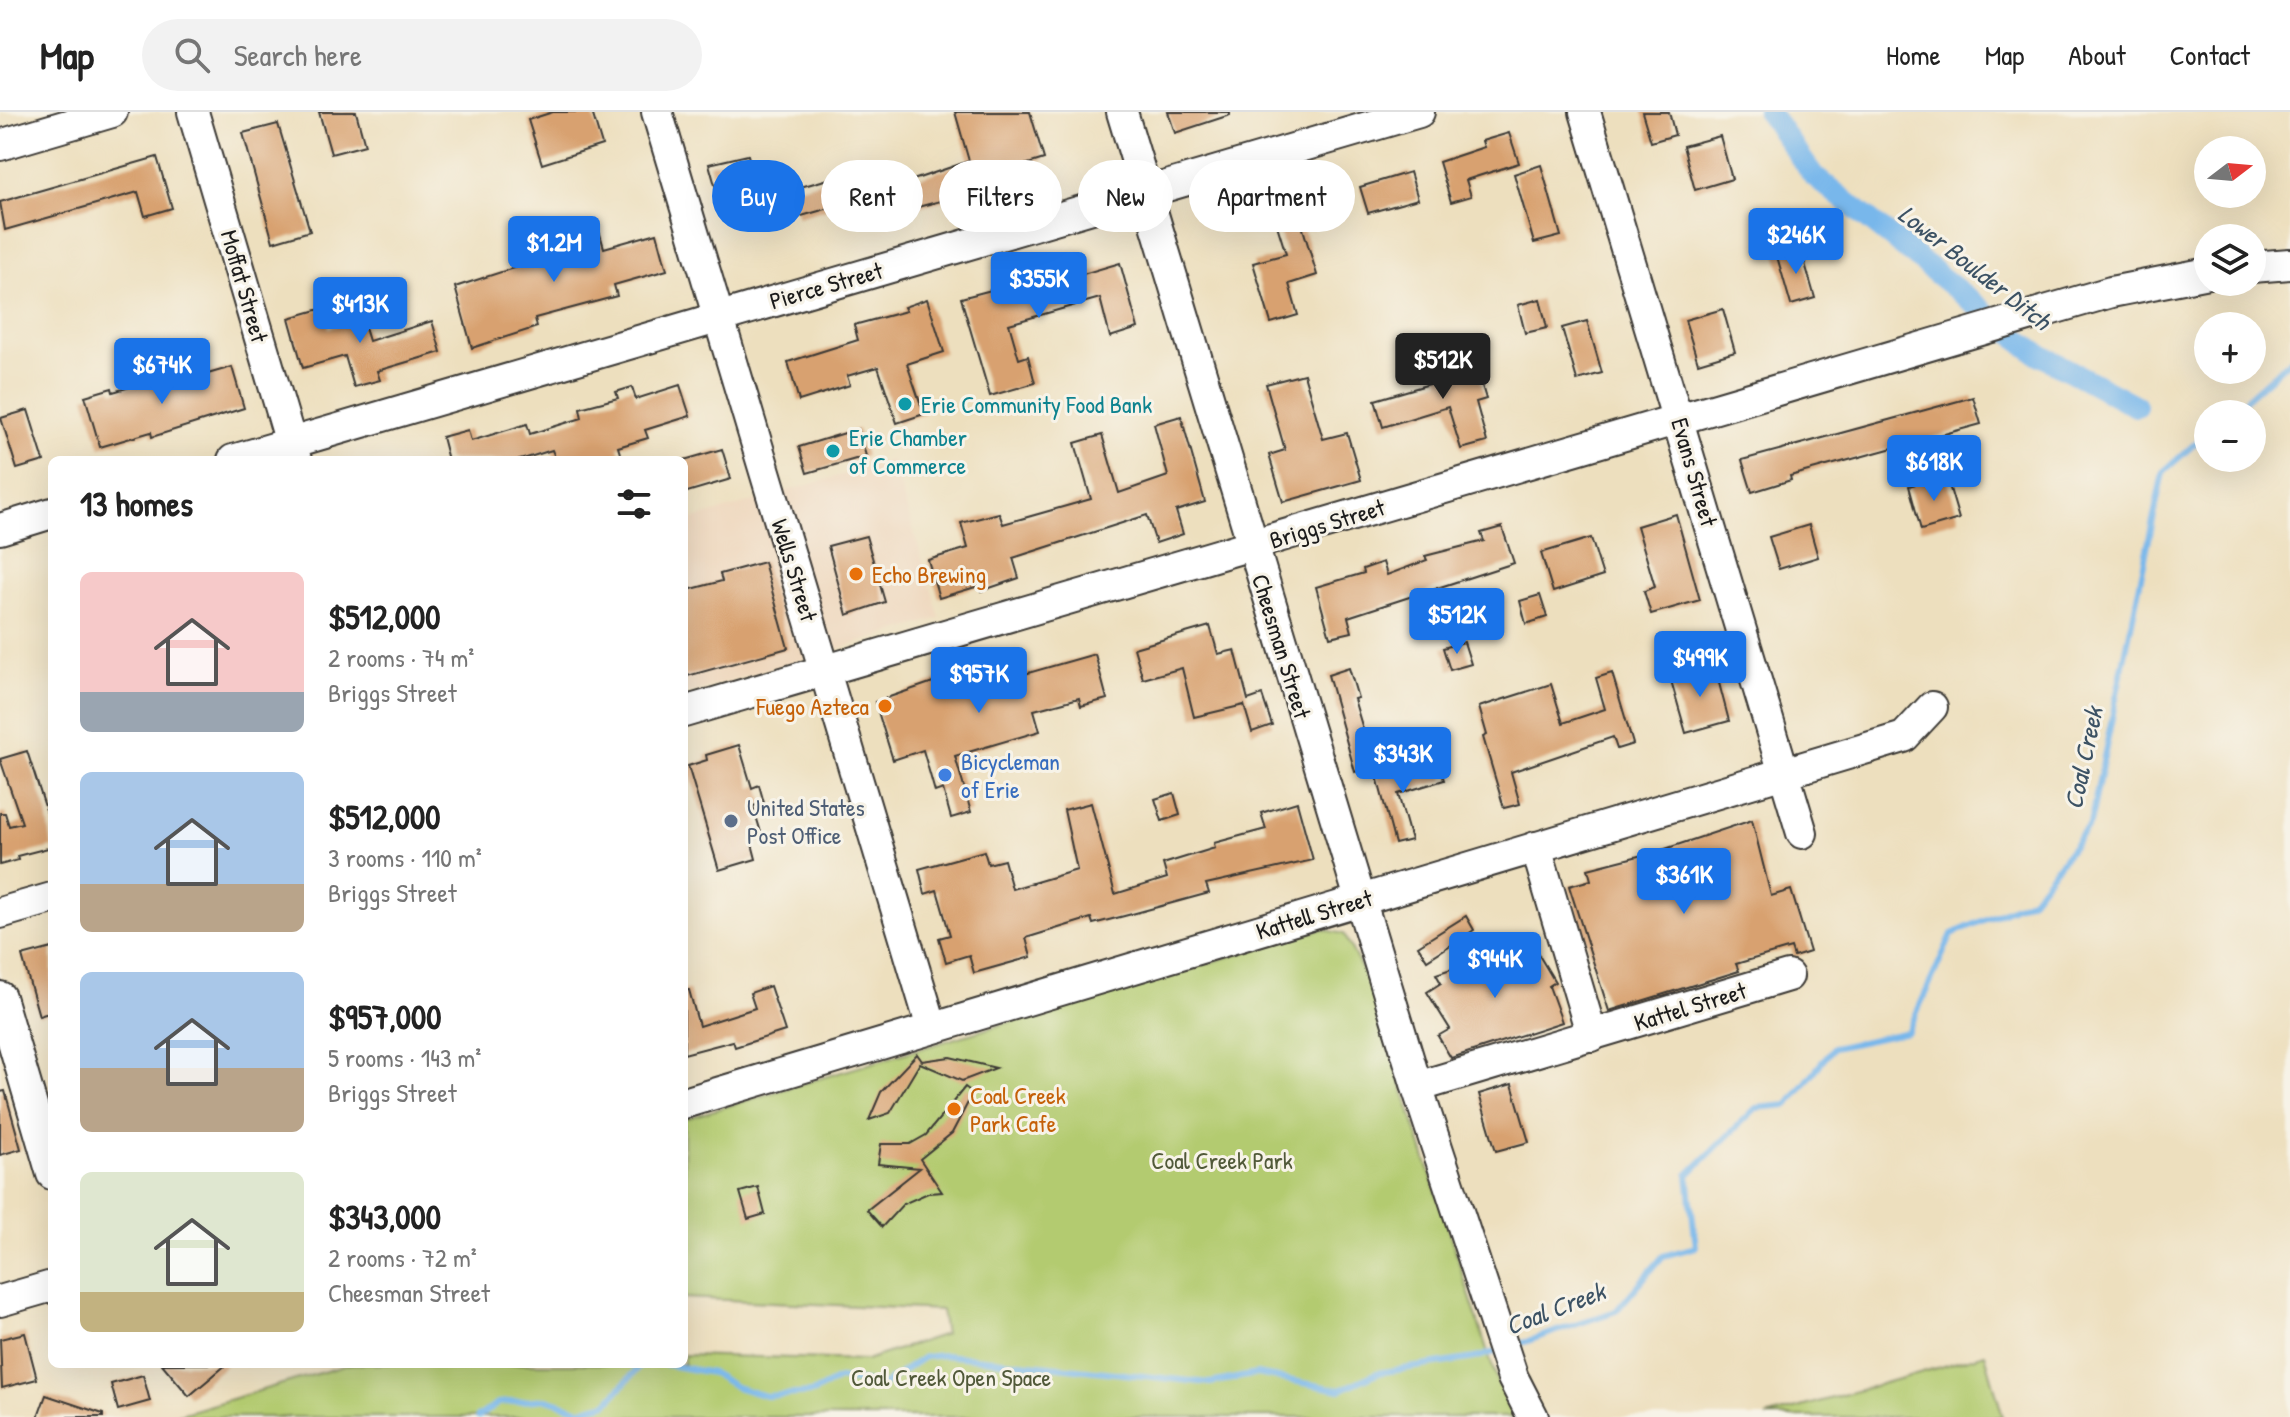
<!DOCTYPE html>
<meta charset="utf-8">
<style>
body{margin:0;font-family:"Patrick Hand",sans-serif;background:#f2f2f2;color:#222;height:100vh;display:flex;flex-direction:column;font-size:30px;white-space:nowrap}
*{box-sizing:border-box;margin:0}
p{font-size:26px;color:#767676}
.icon{flex:none;width:44px;height:44px;fill:none;stroke:currentColor;stroke-width:2;stroke-linecap:round;stroke-linejoin:round}
.map{position:relative;flex:1;overflow:hidden}
.drawer{position:absolute;left:48px;top:344px;width:640px;height:912px;display:flex;flex-direction:column;background:#fff;border-radius:12px;box-shadow:0 8px 32px #0002}
.drawer>*{flex:none}
.hud{position:absolute;left:712px;top:48px;width:760px;height:72px;display:flex;gap:16px}
.needle{width:52px;rotate:74deg}
.fabs{position:absolute;left:2194px;top:24px;display:grid;gap:16px}
.fabs a{display:grid;place-items:center;width:72px;height:72px;border-radius:50%;background:#fff;box-shadow:0 8px 32px #0002;font-size:40px}
.price{position:absolute;translate:-50% -68px;padding:0 18px;border-radius:8px;background:#1a73e8;color:#fff;font-size:26px;line-height:52px;filter:drop-shadow(0 2px 4px #0008)}
.price::after{content:'';position:absolute;left:50%;top:48px;width:24px;height:18px;margin-left:-12px;background:inherit;clip-path:polygon(0 0,100% 0,50% 100%)}
.price.current{background:#222;color:#fff}
ul{padding:0;list-style:none}
li{display:flex;align-items:center;gap:24px;height:200px;padding:0 32px}
li span{display:grid;place-items:center;flex:none;width:224px;height:160px;border-radius:12px;color:#555}
li>.icon{margin-inline-start:auto}
span .icon{width:96px;height:96px;fill:#fffc;stroke-width:1}
li b{font-size:34px}
h2{display:flex;justify-content:space-between;align-items:center;height:96px;padding:0 32px;font-size:34px}
.pill{padding:0 28px;border-radius:36px;background:#fff;box-shadow:0 8px 32px #0002;font-size:28px;line-height:72px}
.pill.current{background:#1a73e8;color:#fff}
header{display:flex;align-items:center;gap:48px;box-sizing:border-box;height:112px;padding:0 40px;background:#fff;border-bottom:2px solid #e0e0e0}
header strong{font-size:38px}
nav{display:flex;gap:44px;margin-inline-start:auto;font-size:28px}
.search{width:560px;height:72px;background:#f2f2f2;display:flex;align-items:center;gap:20px;box-sizing:border-box;padding:0 28px;border-radius:44px;color:#767676;font-size:30px}
.map>svg:first-child{display:block}
.built{fill:#eed6bb}
.green{fill:#b3cb70;stroke:#687446;stroke-width:2}
.lines{fill:none;stroke-linecap:round;stroke-linejoin:round}
.stream{stroke:#78b7eb;stroke-width:6}
.canal{stroke:#78b7eb;stroke-width:22}
.building{fill:#d8a16f}
.minor-casing{stroke:#3b3934;stroke-width:34}
.minor{stroke:#fff;stroke-width:30}
.culture-dot{fill:#0f9aa8;stroke:#f7f3e8;stroke-width:3}
.food-dot{fill:#e8710a;stroke:#f7f3e8;stroke-width:3}
.shop-dot{fill:#3f7fe0;stroke:#f7f3e8;stroke-width:3}
.service-dot{fill:#5c6f8a;stroke:#f7f3e8;stroke-width:3}
.labels{text-anchor:middle;dominant-baseline:central;stroke-width:6;stroke-linejoin:round;paint-order:stroke}
.street-label{font-size:24px;fill:#1c1c1c;stroke:#f7f3e8}
.culture-label{font-size:24px;fill:#0d838f;stroke:#f7f3e8;text-anchor:start}
.food-label{font-size:24px;fill:#c56008;stroke:#f7f3e8;text-anchor:start}
.shop-label{font-size:24px;fill:#366cbe;stroke:#f7f3e8;text-anchor:start}
.service-label{font-size:24px;fill:#4e5e75;stroke:#f7f3e8;text-anchor:start}
.park-label{font-size:24px;fill:#515939;stroke:#f7f3e8}
.water-label{font-size:26px;font-style:italic;fill:#3c5264;stroke:#f7f3e8}
</style>
<header>
<strong>Map</strong>
<div class="search"><svg class="icon" aria-label="search" viewBox="0 0 24 24"><circle cx="10" cy="10" r="6"/><path d="M15 15l6 6"/></svg>Search here</div>
<nav><a>Home</a><a>Map</a><a>About</a><a>Contact</a></nav>
</header>
<div class="map">
<svg width="2290" height="1305" viewBox="0 0 2290 1305">
<rect width="100%" height="100%" fill="#f7f3e8"/>
<filter id="ink" filterUnits="userSpaceOnUse"><feTurbulence type="fractalNoise" baseFrequency=".0125" numOctaves="2"/><feDisplacementMap in="SourceGraphic" scale="16" xChannelSelector="R" yChannelSelector="G"/><feConvolveMatrix kernelMatrix="1 2 1 2 8 2 1 2 1" color-interpolation-filters="sRGB"/></filter>
<filter id="wash" filterUnits="userSpaceOnUse"><feTurbulence type="fractalNoise" baseFrequency=".006" numOctaves="4" result="noise"/><feDisplacementMap in="SourceGraphic" scale="32" xChannelSelector="R" yChannelSelector="G"/><feGaussianBlur stdDeviation="1.8" result="paint"/><feColorMatrix in="noise" values="0 0 0 0 0 0 0 0 0 0 0 0 0 0 0 0 0 1.4 0 .05"/><feComposite in="paint" operator="in"/></filter>
<g filter="url(#wash)">
<rect width="100%" height="100%" fill="#eddfbe"/>
<polygon class="built" points="892,348 940,506 684,583 684,410"/>
<g class="green">
<polygon points="1322,817 1344,822 1370,874 1499,1275 1527,1267 1538,1305 170,1305 350,1252 684,1252 684,1243 866,1248 945,1222 941,1198 684,1186 684,1007"/>
<polygon points="1985,1242 2003,1305 1766,1305"/>
</g>
<g class="lines">
<g class="stream">
<polyline points="2229,302 2290,248"/>
<polyline points="1513,1234 1616,1199 1663,1144 1696,1135 1688,1063 1756,996 1788,993 1833,936 1908,920 1952,822 2032,787 2090,712 2163,360 2208,320"/>
<polyline points="663,1252 712,1261 736,1275 766,1284 812,1281 839,1267 883,1273 924,1245 944,1243 1210,1271 1257,1262 1340,1278 1377,1261 1475,1246 1495,1240"/>
<polyline points="478,1305 498,1291 547,1287 581,1298 607,1291 642,1252"/>
</g>
<polyline class="canal" points="1768,0 1813,63 2035,240 2136,294"/>
</g>
<g id="blocks">
<g class="building">
<polygon points="319,0 356,0 365,33 331,42"/>
<polygon points="553,0 592,0 602,33 542,52 528,8"/>
<polygon points="955,0 1030,0 1044,47 1002,60 1005,72 876,106 869,83 969,49"/>
<polygon points="1168,0 1230,0 1230,3 1175,21"/>
<polygon points="1642,0 1669,0 1675,23 1651,30"/>
<polygon points="278,12 310,119 273,130 243,21"/>
<polygon points="1509,21 1519,51 1466,68 1471,84 1451,90 1439,50 1484,35 1482,29"/>
<polygon points="1720,24 1732,67 1695,78 1683,34"/>
<polygon points="748,43 760,87 722,98 709,52"/>
<polygon points="157,45 172,96 145,104 138,80 5,118 0,90"/>
<polygon points="1541,53 1561,124 1534,131 1514,62"/>
<polygon points="853,60 861,87 798,105 790,78"/>
<polygon points="1410,60 1418,87 1368,101 1360,75"/>
<polygon points="1299,72 1310,107 1301,110 1317,163 1289,172 1298,203 1271,211 1253,151 1286,142 1267,81"/>
<polygon points="657,121 667,158 614,173 617,184 535,206 537,215 472,236 455,175 526,152 524,143 600,122 604,136"/>
<polygon points="1800,134 1815,186 1791,193 1776,141"/>
<polygon points="1120,151 1138,216 1110,225 1100,186 1009,212 1019,247 1028,244 1035,271 990,284 961,186 999,176 1002,186"/>
<polygon points="927,187 944,240 907,252 924,302 897,311 878,255 847,264 850,273 799,289 788,250 858,228 854,213 906,199 904,195"/>
<polygon points="1540,187 1547,216 1525,221 1518,193"/>
<polygon points="324,196 329,216 362,206 369,229 432,209 441,240 377,259 380,268 354,275 345,244 303,256 289,206"/>
<polygon points="1723,197 1735,240 1698,251 1685,208"/>
<polygon points="1587,209 1602,261 1577,268 1562,216"/>
<polygon points="1473,244 1486,287 1476,290 1487,330 1461,337 1448,295 1383,315 1375,288 1440,269 1436,254"/>
<polygon points="232,255 244,296 152,325 151,320 100,335 85,284 112,276 113,280 164,265 166,274"/>
<polygon points="1304,262 1323,327 1347,321 1361,368 1283,390 1269,343 1285,338 1266,272"/>
<polygon points="680,273 690,304 645,318 648,326 618,335 622,348 556,348 552,338 520,348 448,348 442,325 468,318 471,329 527,312 530,322 582,306 580,296 618,286 616,280 632,275 636,287"/>
<polygon points="1973,285 1981,312 1790,364 1791,368 1752,380 1742,348"/>
<polygon points="28,298 44,349 17,357 1,306"/>
<polygon points="1181,304 1205,390 1176,399 1183,422 1156,431 1147,403 1013,446 1019,466 981,479 979,474 939,486 928,448 968,436 961,411 999,401 1003,412 1091,387 1075,331 1102,323 1119,381 1168,364 1154,312"/>
<polygon points="858,317 866,344 807,361 799,335"/>
<polygon points="722,337 731,367 684,381 684,348"/>
<polygon points="1946,363 1959,407 1921,418 1909,374"/>
<polygon points="1676,402 1700,488 1651,502 1644,479 1655,475 1637,414"/>
<polygon points="1809,413 1818,445 1779,457 1769,425"/>
<polygon points="1502,415 1514,451 1348,505 1352,520 1330,525 1316,475 1364,461 1363,457 1383,450 1387,463 1427,448 1425,444 1484,429 1481,421"/>
<polygon points="866,424 885,490 847,503 828,434"/>
<polygon points="1591,426 1603,464 1553,480 1541,441"/>
<polygon points="764,450 788,536 684,565 684,479 722,469 720,462"/>
<polygon points="1540,483 1547,505 1526,512 1520,489"/>
<polygon points="1210,514 1218,542 1235,538 1248,588 1262,583 1272,613 1252,620 1244,593 1194,605 1182,556 1143,567 1134,536"/>
<polygon points="1464,530 1471,552 1450,558 1443,536"/>
<polygon points="1095,542 1107,587 1081,594 1079,586 1034,598 1040,619 955,644 971,700 951,706 943,677 935,680 923,638 893,648 875,590 994,549 1000,569"/>
<polygon points="1714,552 1729,609 1686,621 1670,565"/>
<polygon points="1349,556 1358,586 1354,587 1374,654 1355,660 1328,563"/>
<polygon points="1612,561 1633,632 1617,637 1613,625 1511,660 1520,692 1504,696 1483,625 1487,623 1479,595 1551,572 1563,611 1605,597 1596,566"/>
<polygon points="739,633 752,676 759,673 764,691 753,694 762,724 751,728 756,747 719,758 688,654 707,648 706,643"/>
<polygon points="27,639 47,701 52,735 17,744 18,748 0,753 0,701 5,701 9,714 22,711 0,647"/>
<polygon points="1439,652 1444,668 1398,682 1411,728 1395,732 1376,661 1397,655 1399,664"/>
<polygon points="1174,681 1180,703 1162,709 1155,687"/>
<polygon points="1297,690 1313,748 1206,772 1209,781 1132,802 1093,812 1091,806 1026,826 1031,845 974,861 969,843 946,850 939,826 950,823 937,778 925,782 919,757 984,739 988,752 1004,748 1012,777 1077,758 1064,698 1091,691 1115,782 1167,766 1163,752 1215,736 1214,731 1266,717 1261,701"/>
<polygon points="1752,708 1771,784 1791,778 1810,840 1794,845 1791,836 1736,852 1739,859 1609,899 1569,774 1591,768 1588,757 1662,738"/>
<polygon points="1466,804 1474,818 1427,848 1418,834"/>
<polygon points="1531,830 1555,870 1549,874 1562,910 1451,946 1438,924 1450,917 1427,880 1441,871 1436,862"/>
<polygon points="52,836 52,900 39,904 22,844"/>
<polygon points="770,874 785,919 735,935 733,929 684,942 684,878 689,878 699,914 755,896 750,881"/>
<polygon points="917,942 922,949 950,945 996,956 962,969 920,951 890,1001 869,1008 881,980"/>
<polygon points="1512,972 1529,1030 1496,1039 1479,982"/>
<polygon points="965,975 973,981 952,1021 920,1047 942,1080 928,1081 903,1092 882,1115 867,1098 920,1056 878,1052 881,1032 910,1032 926,1023"/>
<polygon points="5,979 21,1037 0,1043 0,980"/>
<polygon points="758,1075 765,1102 748,1107 740,1080"/>
<polygon points="25,1221 37,1267 2,1276 0,1227"/>
<polygon points="162,1252 227,1252 189,1284"/>
<polygon points="143,1263 150,1289 118,1298 111,1272"/>
<polygon points="46,1283 103,1302 103,1305 38,1305"/>
</g>
</g>
</g>
<g filter="url(#ink)">
<use href="#blocks" fill-opacity="0" stroke="#3b3934" stroke-width="2"/>
<g class="lines">
<defs>
<g id="minor">
<polyline points="193,0 296,348"/>
<polyline points="657,0 932,916"/>
<polyline points="1122,0 1417,975 1513,1266 1533,1305"/>
<polyline points="1585,0 1802,721"/>
<polyline points="0,33 112,0"/>
<polyline points="2252,155 2290,152"/>
<polyline points="233,348 1419,0"/>
<polyline points="0,417 52,401"/>
<polyline points="684,600 2042,200 2111,180 2208,161"/>
<polyline points="1536,735 1592,924"/>
<polyline points="0,801 52,786"/>
<polyline points="0,885 52,1062"/>
<polyline points="1417,975 1788,864"/>
<polyline points="684,991 1904,625 1932,595"/>
<polyline points="0,1189 52,1174"/>
</g>
</defs>
<use href="#minor" class="minor-casing"/>
<use href="#minor" class="minor"/>
</g>
</g>
<g class="culture-dot">
<circle cx="905" cy="292" r="8"/>
<circle cx="833" cy="339" r="8"/>
</g>
<g class="food-dot">
<circle cx="856" cy="462" r="8"/>
<circle cx="885" cy="594" r="8"/>
<circle cx="954" cy="997" r="8"/>
</g>
<circle class="shop-dot" cx="945" cy="663" r="8"/>
<circle class="service-dot" cx="731" cy="709" r="8"/>
<g class="labels">
<g class="street-label">
<text transform="translate(826 173) rotate(-16)">Pierce Street</text>
<text transform="translate(245 174) rotate(74)">Moffat Street</text>
<text transform="translate(1695 360) rotate(74)">Evans Street</text>
<text transform="translate(1327 411) rotate(-17)">Briggs Street</text>
<text transform="translate(795 458) rotate(73)">Wells Street</text>
<text transform="translate(1282 534) rotate(73)">Cheesman Street</text>
<text transform="translate(1314 802) rotate(-17)">Kattell Street</text>
<text transform="translate(1690 894) rotate(-17)">Kattel Street</text>
</g>
<g class="culture-label">
<text x="921" y="292">Erie Community Food Bank</text>
<text x="849" y="325">Erie Chamber<tspan x="849" dy="28">of Commerce</tspan></text>
</g>
<g class="food-label">
<text x="872" y="462">Echo Brewing</text>
<text x="869" y="594" text-anchor="end">Fuego Azteca</text>
<text x="970" y="983">Coal Creek<tspan x="970" dy="28">Park Cafe</tspan></text>
</g>
<g class="shop-label">
<text x="961" y="649">Bicycleman<tspan x="961" dy="28">of Erie</tspan></text>
</g>
<g class="service-label">
<text x="747" y="695">United States<tspan x="747" dy="28">Post Office</tspan></text>
</g>
<g class="park-label">
<text x="1222" y="1048">Coal Creek Park</text>
<text x="951" y="1265">Coal Creek Open Space</text>
</g>
<g class="water-label">
<text transform="translate(1975 155) rotate(38)">Lower Boulder Ditch</text>
<text transform="translate(2083 646) rotate(-78)">Coal Creek</text>
<text transform="translate(1555 1196) rotate(-21)">Coal Creek</text>
</g>
</g>
</svg>
<div class="fabs">
<a><svg class="needle" viewBox="-14 -14 28 28"><path d="M0-13l5 13h-10z" fill="#e53935"/><path d="M0 13l5-13h-10z" fill="#767676"/></svg></a>
<a><svg class="icon" aria-label="layers" viewBox="0 0 24 24"><path d="M12 4l9 5-9 5-9-5zM3 14l9 5 9-5"/></svg></a>
<a>+</a>
<a>−</a>
</div>
<b class="price" style="left:1796px;top:164px">$246K</b>
<b class="price" style="left:554px;top:172px">$1.2M</b>
<b class="price" style="left:1039px;top:208px">$355K</b>
<b class="price" style="left:360px;top:233px">$413K</b>
<b class="price current" style="left:1443px;top:289px">$512K</b>
<b class="price" style="left:162px;top:294px">$674K</b>
<b class="price" style="left:1934px;top:391px">$618K</b>
<b class="price" style="left:1457px;top:544px">$512K</b>
<b class="price" style="left:1700px;top:587px">$499K</b>
<b class="price" style="left:979px;top:603px">$957K</b>
<b class="price" style="left:1403px;top:683px">$343K</b>
<b class="price" style="left:1684px;top:804px">$361K</b>
<b class="price" style="left:1495px;top:888px">$944K</b>
<div class="hud">
<a class="pill current">Buy</a>
<a class="pill">Rent</a>
<a class="pill">Filters</a>
<a class="pill">New</a>
<a class="pill">Apartment</a>
</div>
<section class="drawer">
<h2>13 homes<svg class="icon" aria-label="filters" viewBox="0 0 24 24"><path d="M4 7h16M4 17h16"/><circle cx="9" cy="7" r="2"/><circle cx="15" cy="17" r="2"/></svg></h2>
<ul>
<li><span style="background:linear-gradient(#f6c9c9 75%,#9aa5b1 0)"><svg class="icon" aria-label="home" viewBox="0 0 24 24"><path d="M3 11l9-7 9 7M6 9v11h12V9"/></svg></span><div><b>$512,000</b><p>2 rooms · 74 m²</p><p>Briggs Street</p></div></li>
<li><span style="background:linear-gradient(#a9c7e8 70%,#b9a48a 0)"><svg class="icon" aria-label="home" viewBox="0 0 24 24"><path d="M3 11l9-7 9 7M6 9v11h12V9"/></svg></span><div><b>$512,000</b><p>3 rooms · 110 m²</p><p>Briggs Street</p></div></li>
<li><span style="background:linear-gradient(#a9c7e8 60%,#b9a48a 0)"><svg class="icon" aria-label="home" viewBox="0 0 24 24"><path d="M3 11l9-7 9 7M6 9v11h12V9"/></svg></span><div><b>$957,000</b><p>5 rooms · 143 m²</p><p>Briggs Street</p></div></li>
<li><span style="background:linear-gradient(#dfe7d0 75%,#c2b280 0)"><svg class="icon" aria-label="home" viewBox="0 0 24 24"><path d="M3 11l9-7 9 7M6 9v11h12V9"/></svg></span><div><b>$343,000</b><p>2 rooms · 72 m²</p><p>Cheesman Street</p></div></li>
</ul>
</section>
</div>
